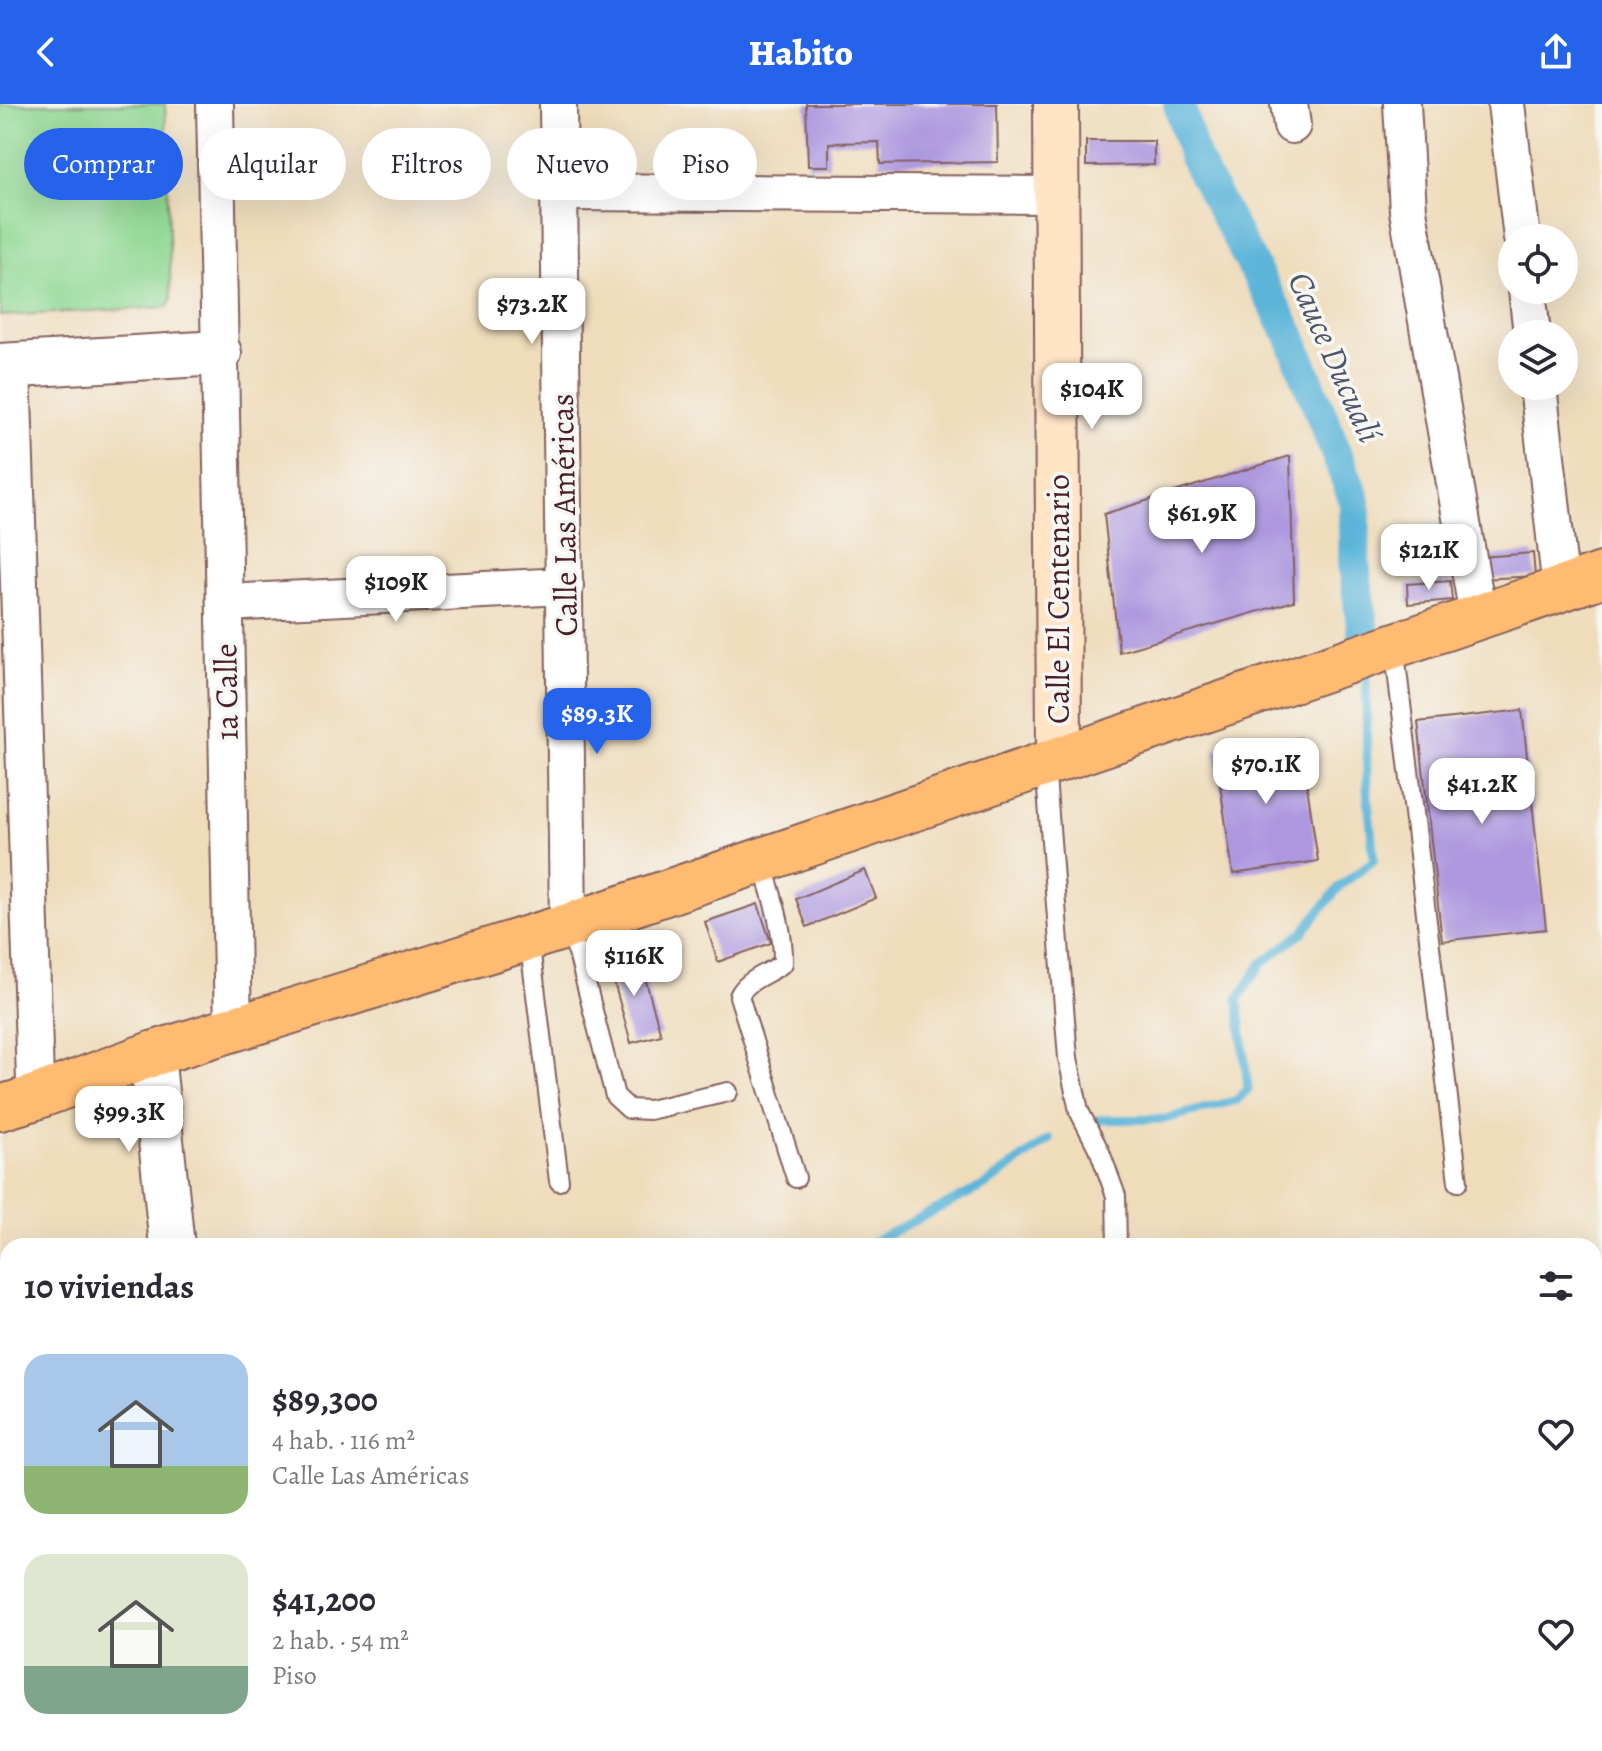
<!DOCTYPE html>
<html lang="es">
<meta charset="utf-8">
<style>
body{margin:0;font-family:Alegreya,serif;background:#f7f7f7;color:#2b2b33;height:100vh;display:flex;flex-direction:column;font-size:30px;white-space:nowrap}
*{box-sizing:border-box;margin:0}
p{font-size:26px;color:#7c7c81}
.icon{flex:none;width:44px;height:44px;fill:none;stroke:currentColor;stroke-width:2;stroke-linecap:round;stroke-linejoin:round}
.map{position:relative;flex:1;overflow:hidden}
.sheet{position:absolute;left:0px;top:1134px;width:1602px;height:514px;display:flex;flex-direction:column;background:#fff;border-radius:24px 24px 0 0;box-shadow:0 8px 32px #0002}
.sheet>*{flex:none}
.hud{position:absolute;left:24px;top:24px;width:800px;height:72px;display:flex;gap:16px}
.buttons{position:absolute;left:1498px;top:120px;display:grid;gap:16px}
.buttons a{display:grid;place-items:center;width:80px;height:80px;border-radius:50%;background:#fff;box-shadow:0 8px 32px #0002;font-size:40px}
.price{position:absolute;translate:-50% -68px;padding:0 18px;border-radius:16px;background:#fff;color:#222;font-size:26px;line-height:52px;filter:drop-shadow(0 2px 4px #0008)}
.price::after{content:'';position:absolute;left:50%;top:48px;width:24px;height:18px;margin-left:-12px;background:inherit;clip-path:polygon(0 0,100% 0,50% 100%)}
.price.current{background:#2563eb;color:#fff}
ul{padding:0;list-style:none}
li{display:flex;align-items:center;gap:24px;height:200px;padding:0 24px}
li span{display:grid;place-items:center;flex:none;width:224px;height:160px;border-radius:24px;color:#555}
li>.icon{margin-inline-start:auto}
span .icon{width:96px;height:96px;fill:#fffc;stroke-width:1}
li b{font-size:34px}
h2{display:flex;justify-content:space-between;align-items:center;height:96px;padding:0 24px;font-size:34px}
.tag{padding:0 28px;border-radius:36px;background:#fff;box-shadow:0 8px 32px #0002;font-size:28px;line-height:72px}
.tag.current{background:#2563eb;color:#fff}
header{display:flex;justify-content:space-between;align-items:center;height:104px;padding:0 24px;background:#2563eb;color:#fff;font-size:36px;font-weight:800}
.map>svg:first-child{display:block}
.green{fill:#8fd893;stroke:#6c7c5f;stroke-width:2}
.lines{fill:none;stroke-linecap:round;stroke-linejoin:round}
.stream{stroke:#5bb5d9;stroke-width:9}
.canal{stroke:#5bb5d9;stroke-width:32}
.building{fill:#ad98df}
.service-casing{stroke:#84615d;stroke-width:22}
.minor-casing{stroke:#84615d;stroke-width:40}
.tertiary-casing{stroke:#84615d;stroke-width:48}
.secondary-casing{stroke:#84615d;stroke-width:48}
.primary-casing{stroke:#84615d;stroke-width:48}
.service{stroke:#fff;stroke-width:18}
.minor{stroke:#fff;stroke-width:36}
.tertiary{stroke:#fff;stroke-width:44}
.secondary{stroke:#ffe4c6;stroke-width:44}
.primary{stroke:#ffbb71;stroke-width:44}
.labels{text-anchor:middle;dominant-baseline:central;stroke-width:7;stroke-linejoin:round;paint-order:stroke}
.street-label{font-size:32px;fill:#4a1f2b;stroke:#f6f6f2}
.water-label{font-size:34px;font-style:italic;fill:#505468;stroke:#f6f6f2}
</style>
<header><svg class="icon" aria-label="back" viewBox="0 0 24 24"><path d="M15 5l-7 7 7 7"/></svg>Habito<svg class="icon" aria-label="share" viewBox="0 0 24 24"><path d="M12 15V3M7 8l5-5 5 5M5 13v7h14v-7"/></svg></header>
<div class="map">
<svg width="1602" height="1647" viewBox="0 0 1602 1647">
<rect width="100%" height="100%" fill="#f6f6f2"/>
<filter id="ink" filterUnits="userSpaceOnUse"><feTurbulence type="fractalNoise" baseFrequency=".0125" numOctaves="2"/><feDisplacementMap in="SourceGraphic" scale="16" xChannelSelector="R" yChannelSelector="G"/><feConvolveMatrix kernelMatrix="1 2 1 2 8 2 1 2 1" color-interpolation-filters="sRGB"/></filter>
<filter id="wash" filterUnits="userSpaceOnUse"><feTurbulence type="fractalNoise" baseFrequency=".006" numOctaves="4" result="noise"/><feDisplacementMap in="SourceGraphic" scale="32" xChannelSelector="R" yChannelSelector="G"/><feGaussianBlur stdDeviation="1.8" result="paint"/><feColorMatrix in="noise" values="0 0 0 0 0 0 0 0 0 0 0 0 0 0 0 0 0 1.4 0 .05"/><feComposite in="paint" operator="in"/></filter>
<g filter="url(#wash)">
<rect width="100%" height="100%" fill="#efdcbb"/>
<polygon class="green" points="0,0 165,0 171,197 167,203 0,212"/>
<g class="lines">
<g class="stream">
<polyline points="1096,1016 1165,1015 1237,996 1248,985 1238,895 1262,859 1302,829 1340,782 1374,756 1367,686 1366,562"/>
<polyline points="864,1142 987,1080 1049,1035"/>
<polyline points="84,1647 91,1640"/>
</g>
<polyline class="canal" points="1179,0 1194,53 1290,231 1355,397 1354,460 1366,551"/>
</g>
<g id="blocks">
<g class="building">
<polygon points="806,0 997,0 998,58 880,60 879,38 829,39 829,62 808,62"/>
<polygon points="1086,37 1154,37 1154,61 1086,62"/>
<polygon points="1290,352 1294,497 1119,548 1104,410"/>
<polygon points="1533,449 1535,472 1482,475 1480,453"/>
<polygon points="1450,477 1452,496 1408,500 1407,480"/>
<polygon points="1522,606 1546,825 1442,837 1418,618"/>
<polygon points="1300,634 1318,757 1233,770 1215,646"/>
<polygon points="865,766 876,794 807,823 796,795"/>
<polygon points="758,800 771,839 718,858 705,818"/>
<polygon points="638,849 661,931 631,939 608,857"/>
</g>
</g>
</g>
<g filter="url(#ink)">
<use href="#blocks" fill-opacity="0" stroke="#84615d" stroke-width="2"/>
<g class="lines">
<defs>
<g id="service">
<polyline points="1394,541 1458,1078"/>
<polyline points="1045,660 1068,954 1079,1007 1100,1048 1116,1092 1117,1142"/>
<path d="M761 756C771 789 784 825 783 859 769 870 747 875 739 892L796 1074"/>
<polyline points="568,822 578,849 615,992 629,1005 649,1006 728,988"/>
<polyline points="529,834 559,1077"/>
<polyline points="0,1350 8,1369"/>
</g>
<g id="minor">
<polyline points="215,0 233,926"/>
<polyline points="558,0 568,822"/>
<polyline points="1289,0 1292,21"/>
<polyline points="1402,0 1408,107 1478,512"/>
<polyline points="1506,0 1522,134"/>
<polyline points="560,88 1056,91"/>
<polyline points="1527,186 1532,230"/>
<polyline points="12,262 35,977 33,994"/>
<polyline points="1538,282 1561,485"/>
<polyline points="225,499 565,482"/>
</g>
<g id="tertiary">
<polyline points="0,262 219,249"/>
<polyline points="152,950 172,1142"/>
<polyline points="292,1640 294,1647"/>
</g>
<polyline id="secondary" points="1056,0 1059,655"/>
<polyline id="primary" points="0,1004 33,994 152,950 568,822 1602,471"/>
</defs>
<use href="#service" class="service-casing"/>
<use href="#minor" class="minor-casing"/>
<use href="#tertiary" class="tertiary-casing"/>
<use href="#secondary" class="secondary-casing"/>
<use href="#primary" class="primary-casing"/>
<use href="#service" class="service"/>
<use href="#minor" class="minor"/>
<use href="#tertiary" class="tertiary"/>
<use href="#secondary" class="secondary"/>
<use href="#primary" class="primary"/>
</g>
</g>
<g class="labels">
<g class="street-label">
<text transform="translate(564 411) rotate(-91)">Calle Las Américas</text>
<text transform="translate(1058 495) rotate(-90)">Calle El Centenario</text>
<text transform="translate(226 588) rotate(-91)">1a Calle</text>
</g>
<g class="water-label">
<text transform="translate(1335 253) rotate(66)">Cauce Ducualí</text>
</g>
</g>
</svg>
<div class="buttons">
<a><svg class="icon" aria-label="locate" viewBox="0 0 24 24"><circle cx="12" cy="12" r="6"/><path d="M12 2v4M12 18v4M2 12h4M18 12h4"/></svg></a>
<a><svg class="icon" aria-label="layers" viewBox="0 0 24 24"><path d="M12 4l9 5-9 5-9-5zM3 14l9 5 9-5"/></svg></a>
</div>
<b class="price" style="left:532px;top:242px">$73.2K</b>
<b class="price" style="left:1092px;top:327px">$104K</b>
<b class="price" style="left:1202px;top:451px">$61.9K</b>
<b class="price" style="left:1429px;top:488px">$121K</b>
<b class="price" style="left:396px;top:520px">$109K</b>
<b class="price current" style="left:597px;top:652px">$89.3K</b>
<b class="price" style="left:1266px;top:702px">$70.1K</b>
<b class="price" style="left:1482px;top:722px">$41.2K</b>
<b class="price" style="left:634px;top:894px">$116K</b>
<b class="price" style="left:129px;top:1050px">$99.3K</b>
<div class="hud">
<a class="tag current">Comprar</a>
<a class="tag">Alquilar</a>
<a class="tag">Filtros</a>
<a class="tag">Nuevo</a>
<a class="tag">Piso</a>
</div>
<section class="sheet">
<h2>10 viviendas<svg class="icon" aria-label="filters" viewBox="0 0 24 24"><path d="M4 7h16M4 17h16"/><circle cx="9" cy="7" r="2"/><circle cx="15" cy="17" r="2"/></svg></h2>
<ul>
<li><span style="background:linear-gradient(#a9c7e8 70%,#8fb573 0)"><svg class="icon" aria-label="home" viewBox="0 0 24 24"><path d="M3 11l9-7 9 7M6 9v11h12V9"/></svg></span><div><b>$89,300</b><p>4 hab. · 116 m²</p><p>Calle Las Américas</p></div><svg class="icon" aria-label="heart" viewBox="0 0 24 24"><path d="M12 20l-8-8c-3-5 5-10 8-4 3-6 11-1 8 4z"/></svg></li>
<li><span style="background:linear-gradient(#dfe7d0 70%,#7fa58c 0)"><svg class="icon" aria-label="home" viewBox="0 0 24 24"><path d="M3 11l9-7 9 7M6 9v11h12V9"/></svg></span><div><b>$41,200</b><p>2 hab. · 54 m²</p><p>Piso</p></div><svg class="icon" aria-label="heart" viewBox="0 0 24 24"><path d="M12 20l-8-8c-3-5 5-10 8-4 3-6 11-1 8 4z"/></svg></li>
</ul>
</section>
</div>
